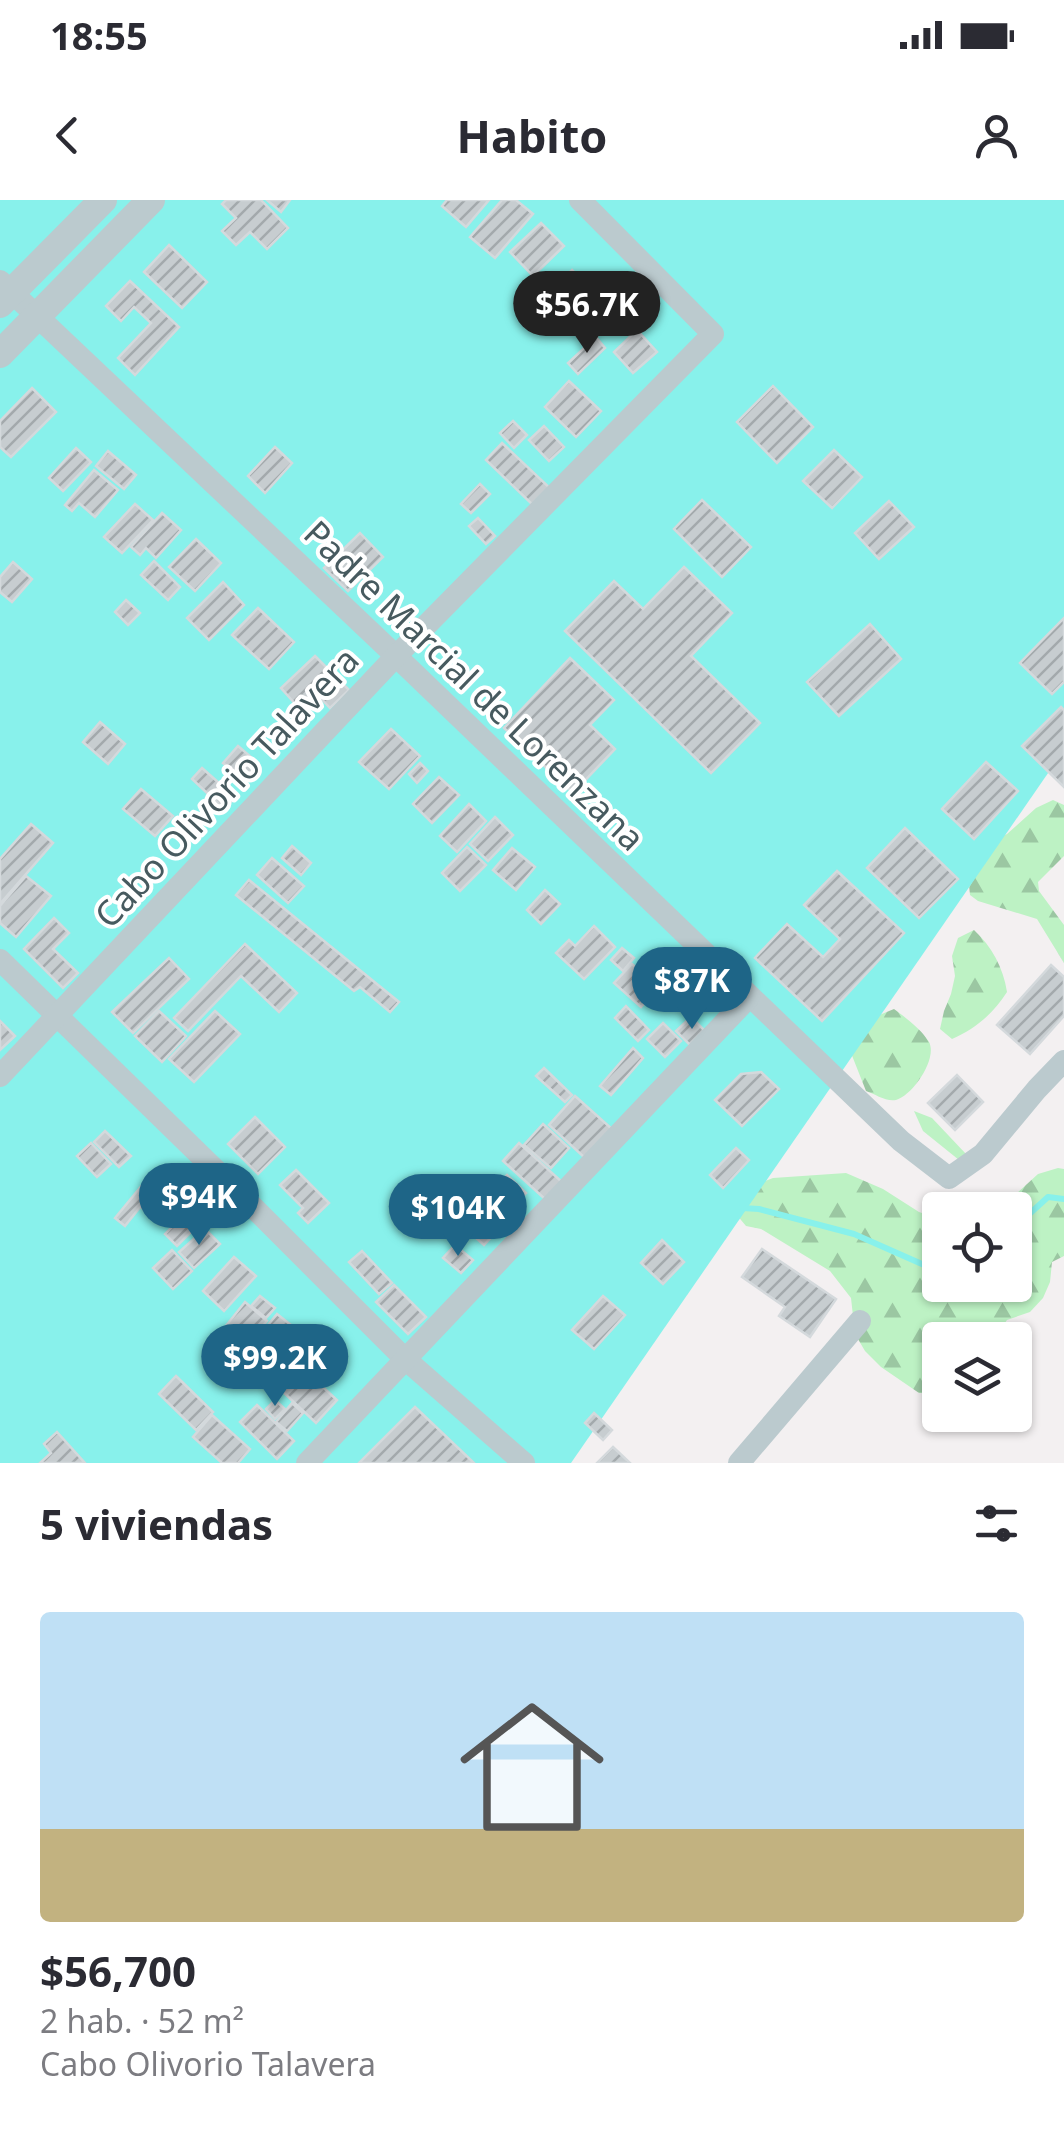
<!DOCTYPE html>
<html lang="es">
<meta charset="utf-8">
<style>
body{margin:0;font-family:"Noto Sans",sans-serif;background:#f7f7f7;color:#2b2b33;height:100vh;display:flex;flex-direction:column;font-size:38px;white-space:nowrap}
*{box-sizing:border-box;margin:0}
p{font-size:32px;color:#7c7c81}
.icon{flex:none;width:55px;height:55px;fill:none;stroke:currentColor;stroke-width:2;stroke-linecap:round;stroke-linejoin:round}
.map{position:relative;height:1263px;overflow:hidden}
.side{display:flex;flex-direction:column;background:#fff;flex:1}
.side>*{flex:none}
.buttons{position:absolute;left:922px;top:992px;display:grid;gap:20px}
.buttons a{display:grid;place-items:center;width:110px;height:110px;border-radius:10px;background:#fff;box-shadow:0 2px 8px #0004;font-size:50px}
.price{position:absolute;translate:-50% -85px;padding:0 22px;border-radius:35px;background:#1e6587;color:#fff;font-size:32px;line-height:65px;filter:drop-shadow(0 2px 5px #0008)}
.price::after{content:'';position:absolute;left:50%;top:60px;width:30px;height:22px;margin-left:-15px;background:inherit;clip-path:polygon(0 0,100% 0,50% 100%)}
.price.selected{background:#222;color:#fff}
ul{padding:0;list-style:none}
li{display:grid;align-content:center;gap:20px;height:530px;padding:0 40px}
li span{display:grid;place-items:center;height:310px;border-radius:10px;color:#555}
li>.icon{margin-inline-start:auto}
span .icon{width:180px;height:180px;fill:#fffc;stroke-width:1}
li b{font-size:42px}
h2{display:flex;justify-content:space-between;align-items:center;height:120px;padding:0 40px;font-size:42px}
.status{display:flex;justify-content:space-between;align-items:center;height:70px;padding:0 50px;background:#fff;direction:ltr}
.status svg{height:28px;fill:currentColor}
header{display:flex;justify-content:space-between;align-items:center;height:130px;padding:0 40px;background:#fff;font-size:45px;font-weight:700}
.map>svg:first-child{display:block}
.forest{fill:url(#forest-firs)}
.water{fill:#88f1eb}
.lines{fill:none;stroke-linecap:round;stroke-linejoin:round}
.stream{stroke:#88f1eb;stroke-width:6}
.building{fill:url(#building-hatch);stroke:#d4d9dc;stroke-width:2.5}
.minor{stroke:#bbcace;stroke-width:22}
.tertiary{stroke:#bbcace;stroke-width:28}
.labels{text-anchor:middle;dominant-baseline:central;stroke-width:8;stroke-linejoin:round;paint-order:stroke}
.street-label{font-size:35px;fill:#475a5f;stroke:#fff}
</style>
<div class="status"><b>18:55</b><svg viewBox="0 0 49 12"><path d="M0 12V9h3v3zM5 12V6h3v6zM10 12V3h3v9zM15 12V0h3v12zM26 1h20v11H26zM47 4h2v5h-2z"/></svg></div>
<header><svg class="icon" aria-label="back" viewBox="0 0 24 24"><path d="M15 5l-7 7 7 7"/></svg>Habito<svg class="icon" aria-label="person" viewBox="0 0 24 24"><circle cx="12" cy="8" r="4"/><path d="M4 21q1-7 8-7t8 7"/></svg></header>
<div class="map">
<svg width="1064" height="1263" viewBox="0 0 1064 1263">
<defs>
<pattern id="forest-firs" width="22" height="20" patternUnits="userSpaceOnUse" patternTransform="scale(2.5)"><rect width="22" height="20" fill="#bdf2c4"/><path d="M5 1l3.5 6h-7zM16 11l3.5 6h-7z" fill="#9bc7a2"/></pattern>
<pattern id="building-hatch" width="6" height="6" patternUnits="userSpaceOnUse" patternTransform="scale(2.5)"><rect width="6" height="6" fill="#c7cdd0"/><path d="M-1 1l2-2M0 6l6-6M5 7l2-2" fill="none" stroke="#a3a9ac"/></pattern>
</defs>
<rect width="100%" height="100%" fill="#f3f0f1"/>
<g class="forest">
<polygon points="1053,600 1064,605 1064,656 1038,682 1039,691 1064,725 1064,763 1037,719 978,701 970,695 969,685 989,643 1007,634 1036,608"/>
<path d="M974 730C992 747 1003 767 1007 792 993 814 975 829 952 839L940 829 944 811 951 794 955 776 952 756 958 738Z"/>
<path d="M894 809C905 817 922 830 929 842 938 859 912 896 896 900 886 902 875 894 866 891L851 853 867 820Z"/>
<polygon points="914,911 932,918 966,954 959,960 923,931"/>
<polygon points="1058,968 1064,969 1064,1056 1052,1062 1050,1082 1043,1098 1030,1112 1007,1120 993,1140 940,1140 939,1193 919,1193 881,1167 865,1151 855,1134 851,1098 830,1071 761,1029 746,1026 736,1014 757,984 773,978 846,973 883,989 919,1012 940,1019 940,1085 1015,1085 1015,1010 991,1010 1016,994 1038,974"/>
</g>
<polygon class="water" points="0,0 1064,0 1064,550 571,1263 0,1263"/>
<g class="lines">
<g class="stream">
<polyline points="742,1008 759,1009 854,1034 940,1072"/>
<polyline points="1015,1027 1048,997 1064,999"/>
</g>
</g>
<g class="building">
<polygon points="226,0 261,0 288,28 267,49 250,32 236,45 222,31 236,18 222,4"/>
<polygon points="267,0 290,0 281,12"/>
<polygon points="447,0 489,0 466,27 442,6"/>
<polygon points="502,0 516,0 533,14 495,58 470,37"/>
<polygon points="541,23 564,46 533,76 510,52"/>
<polygon points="169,45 207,82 182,108 144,72"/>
<polygon points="572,70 585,83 559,109 546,96"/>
<polygon points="596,75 620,98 586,133 563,111"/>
<polygon points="130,81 179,127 135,175 118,158 151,123 134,107 121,121 106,106"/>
<polygon points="637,130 657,152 633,173 614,152"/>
<polygon points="596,137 605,148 578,174 568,163"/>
<polygon points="569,181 601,211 576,237 545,207"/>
<polygon points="773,186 813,227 777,263 737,222"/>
<polygon points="32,188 56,212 11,257 0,247 0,221"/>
<polygon points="513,221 527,235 514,248 500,233"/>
<polygon points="544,226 564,247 549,261 529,240"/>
<polygon points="502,243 553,291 536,308 486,260"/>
<polygon points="275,247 292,263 265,293 248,276"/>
<polygon points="76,248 91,262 63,291 49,278"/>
<polygon points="834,250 862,277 832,308 803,281"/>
<polygon points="108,251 136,275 124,289 96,266"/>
<polygon points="94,270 118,290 95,317 79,303 72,311 65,305"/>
<polygon points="480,284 490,294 471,313 461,304"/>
<polygon points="702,300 751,347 722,377 674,329"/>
<polygon points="889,301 914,327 879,359 855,333"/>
<polygon points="135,304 153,320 122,353 104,337"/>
<polygon points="162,313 181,330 156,358 146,348 140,355 131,347"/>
<polygon points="478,318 495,336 486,344 469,326"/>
<polygon points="360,333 383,357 348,391 324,368"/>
<polygon points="196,339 221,363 195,391 169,367"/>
<polygon points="154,361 180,387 168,400 141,375"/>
<polygon points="13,362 32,379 12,402 0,392 0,377"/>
<polygon points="684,367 732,413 691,456 760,523 711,573 565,431 614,381 643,409"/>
<polygon points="223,382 244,405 209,440 187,418"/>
<polygon points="126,400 140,413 128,425 115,412"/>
<polygon points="258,408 294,442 269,469 232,435"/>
<polygon points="1064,418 1064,482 1052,494 1020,463"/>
<polygon points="870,424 901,459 839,516 807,482"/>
<polygon points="315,456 349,490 330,508 315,492 298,507 281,488"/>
<polygon points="570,458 614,500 590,525 615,549 573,593 504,528"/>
<polygon points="1061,507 1064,510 1064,587 1022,546"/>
<polygon points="100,522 125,544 108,564 83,542"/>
<polygon points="391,529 420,556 389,589 359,562"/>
<polygon points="238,546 258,563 243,580 223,563"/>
<polygon points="986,562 1018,591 974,639 942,609"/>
<polygon points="420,563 428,571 417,583 409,574"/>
<polygon points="202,568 235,597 224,609 192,579"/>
<polygon points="439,577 459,595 432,623 413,604"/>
<polygon points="141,589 173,616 155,636 123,609"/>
<polygon points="469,604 486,621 457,652 440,636"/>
<polygon points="495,617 513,635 488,661 470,644"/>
<polygon points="31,624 53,643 0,704 0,659"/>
<polygon points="905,628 958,679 919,718 867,668"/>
<polygon points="292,646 311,663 301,675 282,658"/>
<polygon points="467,647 486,665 460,691 442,673"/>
<polygon points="512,648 535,667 516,690 493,670"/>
<polygon points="272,658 304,686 288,703 257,675"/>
<polygon points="837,671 904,733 822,821 755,758 787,724 823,757 840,739 804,705"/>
<polygon points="26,676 51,696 16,737 0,723 0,706"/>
<polygon points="249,680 399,802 390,812 360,787 354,791 236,695"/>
<polygon points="545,690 560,704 541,724 527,710"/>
<polygon points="54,718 69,733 53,749 78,773 63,788 24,749"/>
<polygon points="594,726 615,747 584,779 556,753 569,740 575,746"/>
<polygon points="245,744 297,793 279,812 241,776 188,831 174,818"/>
<polygon points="622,748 634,758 623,771 611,760"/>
<polygon points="169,758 189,779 133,833 112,812"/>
<polygon points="632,764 658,788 641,807 614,783"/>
<polygon points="1051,765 1064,777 1064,816 1030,854 997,825"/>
<polygon points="626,806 649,830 638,841 615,818"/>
<polygon points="159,811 186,836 162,862 135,836"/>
<polygon points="215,811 240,834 194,882 169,859"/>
<polygon points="691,817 707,833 692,847 676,831"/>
<polygon points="0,821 15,836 0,850"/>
<polygon points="663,823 681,841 665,857 647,839"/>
<polygon points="633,848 643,858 611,895 600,886"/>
<polygon points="544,868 572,895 565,902 536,876"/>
<polygon points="761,872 779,889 742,926 715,900 741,874"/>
<polygon points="957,875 983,902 955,930 928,903"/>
<polygon points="575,896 612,929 585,958 549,925"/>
<polygon points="255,917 285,947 258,974 228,944"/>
<polygon points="543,924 569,948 551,968 524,945"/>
<polygon points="105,931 131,956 119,967 94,942"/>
<polygon points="91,943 111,964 97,977 77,956"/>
<polygon points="519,943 562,982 546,1000 503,961"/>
<polygon points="736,948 749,960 723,988 710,975"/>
<polygon points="296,970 329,1003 308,1023 298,1013 303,1008 280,985"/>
<polygon points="507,975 526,993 514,1006 494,989"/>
<polygon points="148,978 157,986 125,1026 115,1018"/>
<polygon points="162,987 179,1003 159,1024 142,1008"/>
<polygon points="183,1016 195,1028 177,1046 165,1034"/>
<polygon points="478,1018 495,1033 484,1045 467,1030"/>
<polygon points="205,1029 220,1044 194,1068 179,1052"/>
<polygon points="662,1040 684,1062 663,1084 641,1063"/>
<polygon points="455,1045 473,1060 461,1073 443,1058"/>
<polygon points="762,1049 836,1099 810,1137 779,1116 785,1107 742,1077"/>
<polygon points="172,1050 192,1071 173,1089 153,1068"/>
<polygon points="362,1051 392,1083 379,1094 349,1062"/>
<polygon points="234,1057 256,1076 224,1111 203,1091"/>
<polygon points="394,1085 426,1117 408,1134 376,1102"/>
<polygon points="260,1096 275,1108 266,1118 251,1106"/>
<polygon points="603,1096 625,1115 594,1149 572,1130"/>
<polygon points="245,1102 267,1121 246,1146 225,1127"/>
<polygon points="277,1114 301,1133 283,1155 259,1136"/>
<polygon points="287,1154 337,1200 316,1223 266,1176"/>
<polygon points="176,1176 213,1212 196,1230 159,1194"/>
<polygon points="275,1200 285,1209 275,1219 266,1209"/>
<polygon points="292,1203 303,1213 287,1231 276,1222"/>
<polygon points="257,1205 294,1241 277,1259 240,1222"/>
<polygon points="415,1207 474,1263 359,1263"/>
<polygon points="594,1213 612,1230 603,1240 585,1223"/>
<polygon points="212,1215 250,1249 238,1263 222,1263 193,1237"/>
<polygon points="57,1232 85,1263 40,1263 51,1253 44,1244"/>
<polygon points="613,1247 630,1263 597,1263"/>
</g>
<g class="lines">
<g class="minor">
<polyline points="0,81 396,456 901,941 949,978 983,954 1037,889 1064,861"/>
<polyline points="0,760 236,990 404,1158 524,1263"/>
<polyline points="0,876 396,456 713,134 580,0"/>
<polyline points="307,1263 749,797"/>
<polyline points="739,1263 860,1121"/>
</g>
<g class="tertiary">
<polyline points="0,104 103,0"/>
<polyline points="0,154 151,0"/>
</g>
</g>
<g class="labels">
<g class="street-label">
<text transform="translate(475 485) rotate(44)">Padre Marcial de Lorenzana</text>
<text transform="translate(226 587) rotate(-47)">Cabo Olivorio Talavera</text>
</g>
</g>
</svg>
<div class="buttons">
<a><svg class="icon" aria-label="locate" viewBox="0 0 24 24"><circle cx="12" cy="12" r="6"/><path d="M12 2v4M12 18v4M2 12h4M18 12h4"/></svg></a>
<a><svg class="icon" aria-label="layers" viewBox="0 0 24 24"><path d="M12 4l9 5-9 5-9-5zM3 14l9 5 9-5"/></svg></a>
</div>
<b class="price selected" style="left:587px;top:156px">$56.7K</b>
<b class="price" style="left:692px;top:832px">$87K</b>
<b class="price" style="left:199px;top:1048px">$94K</b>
<b class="price" style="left:458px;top:1059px">$104K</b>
<b class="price" style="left:275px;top:1209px">$99.2K</b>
</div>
<section class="side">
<h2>5 viviendas<svg class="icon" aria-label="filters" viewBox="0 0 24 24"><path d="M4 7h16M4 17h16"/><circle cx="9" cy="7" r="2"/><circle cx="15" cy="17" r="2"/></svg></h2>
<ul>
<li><span style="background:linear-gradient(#bfe0f5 70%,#c2b280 0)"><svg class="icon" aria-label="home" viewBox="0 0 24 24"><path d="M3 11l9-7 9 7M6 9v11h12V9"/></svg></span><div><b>$56,700</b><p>2 hab. · 52 m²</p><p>Cabo Olivorio Talavera</p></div></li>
</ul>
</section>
